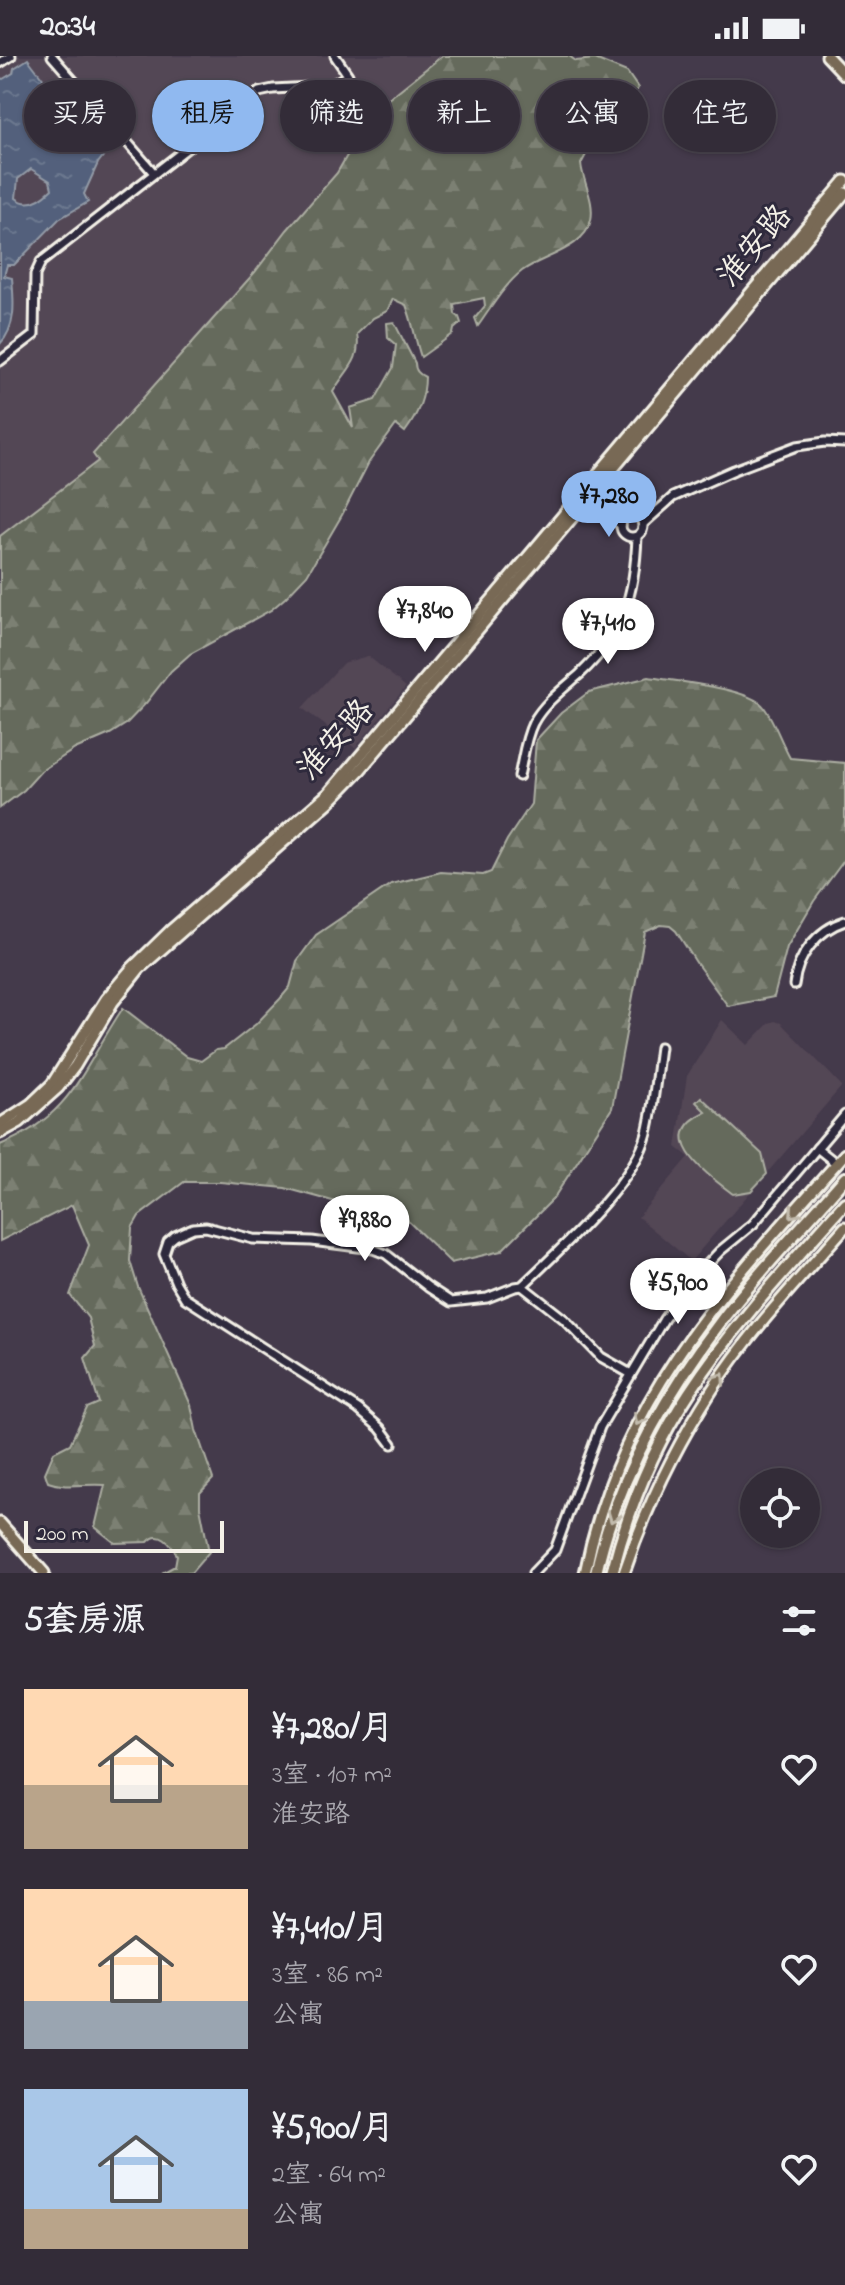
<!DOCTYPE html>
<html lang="zh">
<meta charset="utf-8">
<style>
body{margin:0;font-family:"Indie Flower","LXGW WenKai TC",sans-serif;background:#3e3843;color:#f1f3f6;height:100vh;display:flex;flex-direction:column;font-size:30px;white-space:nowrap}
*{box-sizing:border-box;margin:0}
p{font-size:26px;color:#a9a7ae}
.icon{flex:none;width:44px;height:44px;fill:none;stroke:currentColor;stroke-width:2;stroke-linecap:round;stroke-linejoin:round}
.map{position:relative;height:1517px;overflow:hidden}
.drawer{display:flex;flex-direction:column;background:#332c38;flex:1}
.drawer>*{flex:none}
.hud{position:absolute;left:24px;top:24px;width:798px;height:72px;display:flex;gap:16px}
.controls{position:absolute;left:740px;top:1412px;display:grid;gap:16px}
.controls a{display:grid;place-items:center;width:80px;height:80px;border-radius:50%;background:#332c38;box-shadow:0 2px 6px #0004,0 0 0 2px #4e4853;font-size:40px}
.scale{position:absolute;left:24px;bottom:20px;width:200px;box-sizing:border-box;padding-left:8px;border:4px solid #f4f1e8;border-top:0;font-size:22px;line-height:28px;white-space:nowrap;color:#f4f1e8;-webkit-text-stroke:6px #2f2a3d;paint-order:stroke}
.price{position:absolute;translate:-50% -68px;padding:0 18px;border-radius:28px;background:#fff;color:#222;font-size:26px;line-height:52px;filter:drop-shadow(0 2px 4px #0008)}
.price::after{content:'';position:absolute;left:50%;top:48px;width:24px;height:18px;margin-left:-12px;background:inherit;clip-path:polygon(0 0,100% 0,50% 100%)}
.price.selected{background:#90b9f0;color:#111}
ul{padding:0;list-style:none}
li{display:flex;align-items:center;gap:24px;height:200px;padding:0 24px}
li span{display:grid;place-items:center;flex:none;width:224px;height:160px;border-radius:0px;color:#555}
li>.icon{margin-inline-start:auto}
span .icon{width:96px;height:96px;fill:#fffc;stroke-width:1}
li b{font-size:34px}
h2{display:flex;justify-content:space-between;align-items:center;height:96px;padding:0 24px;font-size:34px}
.chip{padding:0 28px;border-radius:36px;background:#332c38;box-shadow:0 2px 6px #0004,0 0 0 2px #4e4853;font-size:28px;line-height:72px}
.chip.selected{background:#90b9f0;color:#111}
.status{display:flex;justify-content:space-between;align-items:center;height:56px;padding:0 40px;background:#332c38;direction:ltr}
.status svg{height:22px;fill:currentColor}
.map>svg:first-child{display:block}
.built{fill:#534655}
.green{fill:#656a5c;stroke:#acaea2;stroke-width:2}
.forest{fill:url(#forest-firs);stroke:#acaea2;stroke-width:2}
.water{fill:url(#water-ripples);stroke:#939ba7;stroke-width:2;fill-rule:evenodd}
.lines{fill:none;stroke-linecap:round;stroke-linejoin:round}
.minor-casing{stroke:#f4f1e8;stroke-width:13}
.major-casing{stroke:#f4f1e8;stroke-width:15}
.highway-casing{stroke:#f4f1e8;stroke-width:16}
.minor{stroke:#2f2a3d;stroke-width:7}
.major{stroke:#786954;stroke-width:9}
.highway{stroke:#786954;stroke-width:10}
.oneway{stroke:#c2bbad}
.labels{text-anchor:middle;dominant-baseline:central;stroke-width:6;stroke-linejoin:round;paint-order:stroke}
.street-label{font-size:32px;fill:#f4f1e8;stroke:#2f2a3d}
</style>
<div class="status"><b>20:34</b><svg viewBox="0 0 49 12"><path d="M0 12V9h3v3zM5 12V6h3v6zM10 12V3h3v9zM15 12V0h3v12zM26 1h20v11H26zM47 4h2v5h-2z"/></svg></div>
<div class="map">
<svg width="845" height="1517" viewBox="0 0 845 1517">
<defs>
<pattern id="forest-firs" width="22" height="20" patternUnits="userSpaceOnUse" patternTransform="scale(2)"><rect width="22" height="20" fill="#656a5c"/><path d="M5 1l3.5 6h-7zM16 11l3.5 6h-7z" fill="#7c8073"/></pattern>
<pattern id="water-ripples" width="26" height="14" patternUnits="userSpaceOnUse" patternTransform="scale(2)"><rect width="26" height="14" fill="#52617c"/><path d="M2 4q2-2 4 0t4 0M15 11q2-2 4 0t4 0" fill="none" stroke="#6c788f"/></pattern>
</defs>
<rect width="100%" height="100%" fill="#443a4b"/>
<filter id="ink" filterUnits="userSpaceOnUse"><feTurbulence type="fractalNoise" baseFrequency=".0125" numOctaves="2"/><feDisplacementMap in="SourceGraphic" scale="16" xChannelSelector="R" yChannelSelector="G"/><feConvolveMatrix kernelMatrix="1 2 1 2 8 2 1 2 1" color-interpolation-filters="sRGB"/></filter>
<g filter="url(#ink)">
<g class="built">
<polygon points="0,0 442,0 372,56 337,117 287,174 255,216 94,398 98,404 0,480"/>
<polygon points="368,600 406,631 355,692 302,652 343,607"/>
<polygon points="722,964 748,989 769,967 775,965 781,967 842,1030 691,1205 638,1161 689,1101 676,1091 687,1020"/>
</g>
<path class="green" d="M701 1041 762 1098 767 1118 751 1135 733 1138C708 1119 652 1080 706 1056L696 1046Z"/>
<g class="forest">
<path d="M442 0H569L576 5 595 3 627 16 638 32 609 79 588 95 581 108C583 126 595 145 591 164 585 193 542 200 522 215 504 229 491 252 478 270L475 262 485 250 484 242 454 248 455 258 459 261 461 267 454 273 453 278 421 301C415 284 413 266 406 249L393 243 387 255 373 262 357 278C362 306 345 314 333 336L353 372 350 352 375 344 393 312 396 289 388 282 387 267 394 266 415 307C415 315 419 318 425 321 425 341 417 360 405 376L396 369 369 406 342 459 307 519 285 542 271 554 190 598 171 615 146 647 126 668 110 678 75 693 41 715 24 734 0 752V480L98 405 93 398 255 216 287 174 337 117 372 56Z"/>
<path d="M649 621C674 625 750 632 764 651 775 666 781 686 790 702L845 707V803L814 845 787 891 774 941 728 950 697 908 676 875 670 870 661 869 645 876 612 1052 553 1143 501 1195 451 1207 409 1166 285 1132 220 1126H184L139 1160 132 1172 130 1205 138 1231 191 1349 196 1374 213 1423 200 1437V1451L209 1496 191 1517H162L175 1510 177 1499C171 1488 159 1473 148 1486L115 1487 95 1471 105 1429C86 1427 66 1433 48 1426L45 1417 54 1396 70 1388 87 1352 99 1347 85 1302 95 1290 88 1262 70 1239 89 1189 72 1149 0 1185V1089C73 1060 83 1011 123 952L187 1001 201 1005 216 994 224 993 256 968 280 943 290 931 297 905 316 879 391 828 441 816 483 819 491 816 507 784 531 748 536 684 561 657 589 636Z"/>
</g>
<path class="water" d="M28 3 95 91 101 93 105 98 98 107 84 138 88 146 59 163 14 209H7L4 220 12 222C14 245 17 270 0 288V22L3 23 13 17 14 12ZM31 113 50 125 52 133C42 143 28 152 16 142L18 123Z"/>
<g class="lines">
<defs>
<g id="minor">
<polyline points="52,0 154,117"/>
<polyline points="0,7 11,0"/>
<polyline points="0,305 34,279 35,219 41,206 259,36 273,33 330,30 348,19 335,0"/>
<polyline points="593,433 630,459"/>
<polyline points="586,442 621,469"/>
<circle cx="632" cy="470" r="11"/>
<polyline points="643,468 673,441 734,414 797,390 825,386 845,387"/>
<path d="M519 720C523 703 525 683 533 667 544 647 563 633 580 618 624 577 635 538 637 480"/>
<path d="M794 929C797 900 817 874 845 865"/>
<polyline points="817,1092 837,1108"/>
<polyline points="522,1230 564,1263 601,1301 631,1318"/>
<path d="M392 1388 380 1372 358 1353 185 1242 176 1227 164 1198 168 1186 175 1180 193 1172 206 1171 253 1183 312 1185 373 1193 386 1198 428 1231 451 1246 487 1242 515 1231 522 1230C559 1194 635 1127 647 1077 654 1049 656 1019 660 991"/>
<polyline points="533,1517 555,1494 600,1371 664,1263 689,1228 720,1195 753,1168 845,1059"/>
</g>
<g id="major">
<polyline points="827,0 845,19"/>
<polyline points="0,1068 31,1048 52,1028 106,943 132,912 170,875 328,738 845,125"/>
<polyline points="0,1077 20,1066 58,1032 75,1010 113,946 140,912 329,746 360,714 845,137"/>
<polyline points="0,1467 44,1517"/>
<path d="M585 1517C620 1339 729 1228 845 1098"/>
<path d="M624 1517C645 1454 676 1390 712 1334 750 1275 799 1224 845 1171"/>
</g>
<g id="highway">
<path d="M596 1517C616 1424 667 1336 724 1261 761 1213 805 1168 845 1122"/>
<path d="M612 1517C628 1454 653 1391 689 1337 734 1268 791 1208 845 1147"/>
</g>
</defs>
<use href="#minor" class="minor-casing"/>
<use href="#major" class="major-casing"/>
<use href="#highway" class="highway-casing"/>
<use href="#minor" class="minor"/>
<use href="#major" class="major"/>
<use href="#highway" class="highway"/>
</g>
<defs><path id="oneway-chevron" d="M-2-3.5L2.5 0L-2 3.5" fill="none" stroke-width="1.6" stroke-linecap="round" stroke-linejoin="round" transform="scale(2)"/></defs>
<g class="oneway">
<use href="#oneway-chevron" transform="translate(794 1157) rotate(131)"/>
<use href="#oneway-chevron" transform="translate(720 1322) rotate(-55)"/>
<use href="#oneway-chevron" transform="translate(639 1364) rotate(118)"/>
<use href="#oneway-chevron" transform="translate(613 1461) rotate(111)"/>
</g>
</g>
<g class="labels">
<g class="street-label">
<text transform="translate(756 191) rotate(-50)">淮安路</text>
<text transform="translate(337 685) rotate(-48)">淮安路</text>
</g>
</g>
</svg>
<div class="controls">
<a><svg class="icon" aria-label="locate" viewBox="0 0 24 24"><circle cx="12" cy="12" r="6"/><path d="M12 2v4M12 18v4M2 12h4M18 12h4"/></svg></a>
</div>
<div class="scale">200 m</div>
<b class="price selected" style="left:609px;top:483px">¥7,280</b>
<b class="price" style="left:425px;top:598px">¥7,840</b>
<b class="price" style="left:608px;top:610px">¥7,410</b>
<b class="price" style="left:365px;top:1207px">¥9,880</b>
<b class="price" style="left:678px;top:1270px">¥5,900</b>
<div class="hud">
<a class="chip">买房</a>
<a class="chip selected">租房</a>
<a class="chip">筛选</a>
<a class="chip">新上</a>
<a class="chip">公寓</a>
<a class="chip">住宅</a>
</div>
</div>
<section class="drawer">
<h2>5套房源<svg class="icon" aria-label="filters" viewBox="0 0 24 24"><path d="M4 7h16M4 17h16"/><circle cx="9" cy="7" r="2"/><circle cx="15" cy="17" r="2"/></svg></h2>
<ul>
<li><span style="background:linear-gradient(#ffd9b3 60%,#b9a48a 0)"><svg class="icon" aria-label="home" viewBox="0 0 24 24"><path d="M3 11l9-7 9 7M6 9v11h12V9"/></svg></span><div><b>¥7,280/月</b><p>3室 · 107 m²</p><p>淮安路</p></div><svg class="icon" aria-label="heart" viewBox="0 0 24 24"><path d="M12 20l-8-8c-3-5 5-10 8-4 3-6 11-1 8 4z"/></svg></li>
<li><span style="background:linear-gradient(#ffd9b3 70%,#9aa5b1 0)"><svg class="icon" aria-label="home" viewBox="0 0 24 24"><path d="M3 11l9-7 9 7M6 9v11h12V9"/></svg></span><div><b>¥7,410/月</b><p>3室 · 86 m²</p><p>公寓</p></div><svg class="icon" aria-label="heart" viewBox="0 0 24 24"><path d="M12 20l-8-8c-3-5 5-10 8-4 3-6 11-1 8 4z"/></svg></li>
<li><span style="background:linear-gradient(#a9c7e8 75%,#b9a48a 0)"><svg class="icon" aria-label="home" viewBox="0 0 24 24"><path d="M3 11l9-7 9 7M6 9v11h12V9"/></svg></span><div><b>¥5,900/月</b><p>2室 · 64 m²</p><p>公寓</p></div><svg class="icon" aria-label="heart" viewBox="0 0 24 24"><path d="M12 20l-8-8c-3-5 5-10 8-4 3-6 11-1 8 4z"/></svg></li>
</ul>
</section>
